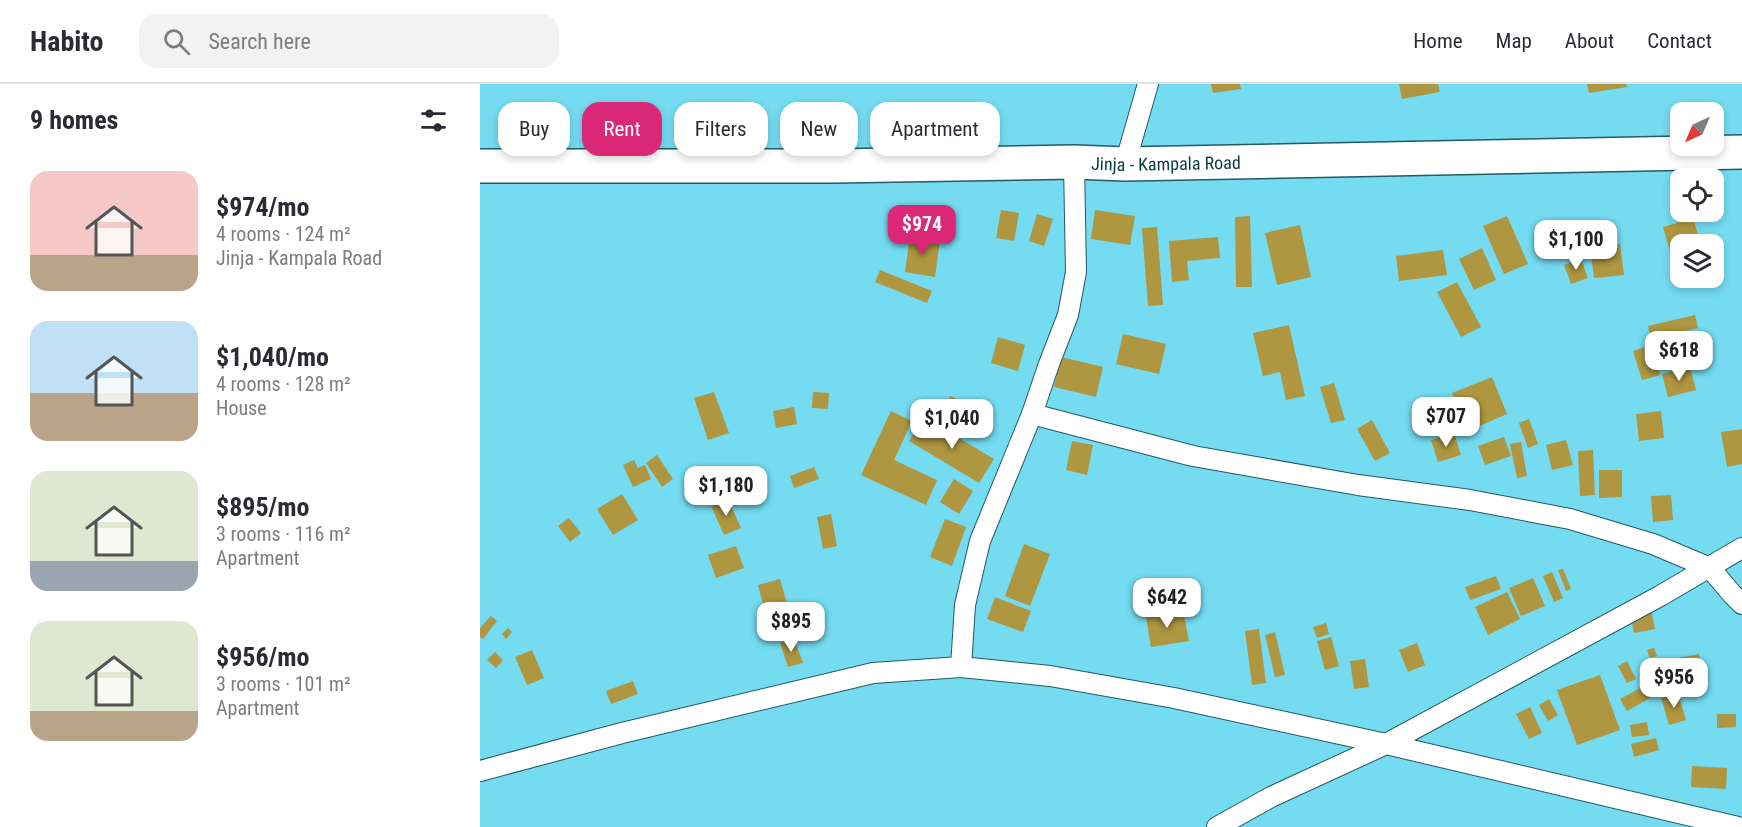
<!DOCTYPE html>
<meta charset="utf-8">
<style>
body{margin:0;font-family:"Roboto Condensed",sans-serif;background:#f2f2f3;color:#2b2b33;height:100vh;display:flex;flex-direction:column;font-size:22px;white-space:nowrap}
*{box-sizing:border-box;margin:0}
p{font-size:20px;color:#7c7c81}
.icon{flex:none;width:33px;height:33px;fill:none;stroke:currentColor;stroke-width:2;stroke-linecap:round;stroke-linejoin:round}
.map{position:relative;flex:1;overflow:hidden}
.drawer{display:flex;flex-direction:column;background:#fff;width:480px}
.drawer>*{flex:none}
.banner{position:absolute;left:18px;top:18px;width:570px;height:54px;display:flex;gap:12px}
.needle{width:39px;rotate:224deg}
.fabs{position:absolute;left:1190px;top:18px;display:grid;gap:12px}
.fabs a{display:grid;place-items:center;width:54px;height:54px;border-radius:12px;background:#fff;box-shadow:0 3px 9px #0003;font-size:30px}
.price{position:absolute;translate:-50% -51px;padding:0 14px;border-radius:12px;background:#fff;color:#222;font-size:20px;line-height:39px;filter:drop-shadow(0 2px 3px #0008)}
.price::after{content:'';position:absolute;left:50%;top:36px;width:18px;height:14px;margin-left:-9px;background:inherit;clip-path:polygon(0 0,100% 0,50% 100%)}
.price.current{background:#db2777;color:#fff}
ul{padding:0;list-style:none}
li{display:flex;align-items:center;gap:18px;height:150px;padding:0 30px}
li span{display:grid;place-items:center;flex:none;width:168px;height:120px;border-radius:18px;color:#555}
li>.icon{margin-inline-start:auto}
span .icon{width:72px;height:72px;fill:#fffc;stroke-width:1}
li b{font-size:26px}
h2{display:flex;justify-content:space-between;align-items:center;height:72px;padding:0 30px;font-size:26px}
.tag{padding:0 21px;border-radius:18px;background:#fff;box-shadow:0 3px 9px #0003;font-size:21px;line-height:54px}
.tag.current{background:#db2777;color:#fff}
header{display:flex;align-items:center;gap:36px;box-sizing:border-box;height:84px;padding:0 30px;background:#fff;border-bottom:2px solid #e1e1e2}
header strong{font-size:28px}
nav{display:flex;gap:33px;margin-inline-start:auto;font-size:21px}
.search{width:420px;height:54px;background:#f2f2f3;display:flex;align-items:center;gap:15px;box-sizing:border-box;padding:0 21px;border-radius:18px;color:#7c7c81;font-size:22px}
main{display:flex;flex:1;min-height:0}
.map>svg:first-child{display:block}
.building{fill:#af9640}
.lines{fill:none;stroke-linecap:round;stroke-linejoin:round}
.street-casing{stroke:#225a65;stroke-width:22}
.highway-casing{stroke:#225a65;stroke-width:36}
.street{stroke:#fff;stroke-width:20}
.highway{stroke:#fff;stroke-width:33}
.labels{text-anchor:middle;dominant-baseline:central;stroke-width:4.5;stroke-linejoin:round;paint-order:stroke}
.street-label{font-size:18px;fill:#0b3a43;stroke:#81e9ff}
</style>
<header>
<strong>Habito</strong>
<div class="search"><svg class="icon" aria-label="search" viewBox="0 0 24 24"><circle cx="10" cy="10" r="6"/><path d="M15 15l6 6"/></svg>Search here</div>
<nav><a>Home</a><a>Map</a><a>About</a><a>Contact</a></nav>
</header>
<main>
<section class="drawer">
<h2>9 homes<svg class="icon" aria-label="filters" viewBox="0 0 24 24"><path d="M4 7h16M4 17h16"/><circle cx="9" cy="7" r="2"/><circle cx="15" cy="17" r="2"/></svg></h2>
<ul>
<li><span style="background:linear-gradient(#f6c9c9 70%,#b9a48a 0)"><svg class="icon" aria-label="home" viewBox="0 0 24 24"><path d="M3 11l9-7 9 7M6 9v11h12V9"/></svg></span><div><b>$974/mo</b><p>4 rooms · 124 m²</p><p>Jinja - Kampala Road</p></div></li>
<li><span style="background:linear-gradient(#bfe0f5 60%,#b9a48a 0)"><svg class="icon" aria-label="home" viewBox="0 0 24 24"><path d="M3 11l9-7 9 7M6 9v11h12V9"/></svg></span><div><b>$1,040/mo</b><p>4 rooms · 128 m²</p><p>House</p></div></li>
<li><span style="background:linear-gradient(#dfe7d0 75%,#9aa5b1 0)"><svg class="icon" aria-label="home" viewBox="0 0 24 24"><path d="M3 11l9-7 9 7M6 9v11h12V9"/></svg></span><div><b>$895/mo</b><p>3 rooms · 116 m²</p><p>Apartment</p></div></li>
<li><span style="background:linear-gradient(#dfe7d0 75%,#b9a48a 0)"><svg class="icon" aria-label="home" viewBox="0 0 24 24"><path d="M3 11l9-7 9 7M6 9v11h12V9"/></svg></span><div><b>$956/mo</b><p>3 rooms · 101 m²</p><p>Apartment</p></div></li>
</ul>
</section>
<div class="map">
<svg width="1262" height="743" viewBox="0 0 1262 743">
<rect width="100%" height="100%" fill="#74dbf1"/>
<g class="building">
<polygon points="731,0 760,0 761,5 733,9"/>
<polygon points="919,0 958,0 960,8 922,15"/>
<polygon points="1107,0 1146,0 1147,3 1109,9"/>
<polygon points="521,126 539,129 534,157 516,154"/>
<polygon points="615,126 655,132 650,161 611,155"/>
<polygon points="557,130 573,135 564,162 549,157"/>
<polygon points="770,132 772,203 756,203 755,133"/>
<polygon points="1027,132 1048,180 1024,190 1003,142"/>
<polygon points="1213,134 1221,160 1200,160 1200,168 1191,171 1183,143"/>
<polygon points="1070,136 1099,139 1097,155 1068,151"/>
<polygon points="820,141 831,193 797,201 785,149"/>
<polygon points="677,143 683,221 668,222 662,144"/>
<polygon points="430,151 460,156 455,193 425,188"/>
<polygon points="738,153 740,174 707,177 709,196 692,198 689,157"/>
<polygon points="1140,160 1144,191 1114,194 1110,163"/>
<polygon points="1002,164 1016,196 994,206 979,175"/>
<polygon points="963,166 967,191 919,197 916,172"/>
<polygon points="1101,175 1108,194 1091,200 1084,181"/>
<polygon points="400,186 452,207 447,219 395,198"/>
<polygon points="977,198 1001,243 981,253 957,208"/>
<polygon points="1215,231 1218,244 1171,255 1168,242"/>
<polygon points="809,241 825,312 806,316 800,288 783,292 773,249"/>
<polygon points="1220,248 1224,262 1182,271 1178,257"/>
<polygon points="643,250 686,260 679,290 636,280"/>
<polygon points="518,253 545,261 538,287 511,279"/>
<polygon points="1171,261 1180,291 1162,296 1153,267"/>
<polygon points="581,273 623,283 616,313 574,303"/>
<polygon points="1210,283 1216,306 1188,313 1182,290"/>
<polygon points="1012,293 1027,330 988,347 972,309"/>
<polygon points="854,299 865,336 851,339 840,303"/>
<polygon points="234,308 249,349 228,356 214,314"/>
<polygon points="333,308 349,309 348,325 332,324"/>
<polygon points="470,312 506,327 500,340 465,325"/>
<polygon points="314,323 317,340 296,344 293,327"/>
<polygon points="411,327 432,337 414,376 457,396 446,421 381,391"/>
<polygon points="1181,327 1184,354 1159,357 1156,330"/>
<polygon points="444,333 514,375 499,399 429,357"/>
<polygon points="1049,335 1058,360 1048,364 1039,339"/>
<polygon points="892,336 910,369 895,377 877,345"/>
<polygon points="1262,345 1262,380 1247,383 1241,348"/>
<polygon points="974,349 981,371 958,378 951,356"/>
<polygon points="1024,353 1031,372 1005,381 998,362"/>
<polygon points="1086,356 1093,381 1072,386 1066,361"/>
<polygon points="592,357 613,361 607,391 586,386"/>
<polygon points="1041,358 1047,392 1037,394 1030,360"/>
<polygon points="1113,366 1115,411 1100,412 1098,367"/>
<polygon points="177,371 193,395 182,403 166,379"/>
<polygon points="154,376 158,384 165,381 171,395 153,403 143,381"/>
<polygon points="334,383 339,395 314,404 310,392"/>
<polygon points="1119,386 1142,386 1142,413 1119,414"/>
<polygon points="474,395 493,407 479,430 460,418"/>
<polygon points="142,410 158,436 133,451 117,425"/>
<polygon points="1191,411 1193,436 1173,438 1171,412"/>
<polygon points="248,415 261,444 244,451 231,422"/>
<polygon points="351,430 357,462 343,465 337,433"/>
<polygon points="89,434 101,449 90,458 78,442"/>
<polygon points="465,435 486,443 472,482 450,473"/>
<polygon points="544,460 570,470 550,522 525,512"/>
<polygon points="256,462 264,484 236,494 228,471"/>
<polygon points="1083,485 1091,505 1086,507 1078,486"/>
<polygon points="1072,488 1083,514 1074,518 1063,492"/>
<polygon points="1016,492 1021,505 990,516 985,503"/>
<polygon points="1053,494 1065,522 1041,532 1029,504"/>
<polygon points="300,495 310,530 287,536 278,501"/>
<polygon points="1027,508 1040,535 1008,551 995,523"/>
<polygon points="515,513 551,527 543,548 507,535"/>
<polygon points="1171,525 1175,545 1154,549 1150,529"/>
<polygon points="334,526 341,545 330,549 323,530"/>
<polygon points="703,526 709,557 671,563 666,533"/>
<polygon points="11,532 17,537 3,555 0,553 0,544"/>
<polygon points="846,539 849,550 837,554 833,543"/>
<polygon points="28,544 32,548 26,555 22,550"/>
<polygon points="779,545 786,599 772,601 765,547"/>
<polygon points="795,548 805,591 795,593 785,551"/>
<polygon points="851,553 859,582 845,586 837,557"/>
<polygon points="314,555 323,579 308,583 300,559"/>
<polygon points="937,559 945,581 928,588 919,566"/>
<polygon points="1174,564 1177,572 1170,574 1167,566"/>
<polygon points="52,566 64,594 47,601 35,573"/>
<polygon points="15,568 23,576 16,584 7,576"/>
<polygon points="1219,570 1223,589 1181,597 1177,578"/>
<polygon points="885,575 889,603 874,605 870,577"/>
<polygon points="1147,577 1156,595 1147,599 1138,582"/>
<polygon points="1120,591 1140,646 1097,661 1077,606"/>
<polygon points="153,597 158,610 131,620 126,607"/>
<polygon points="1166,601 1172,613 1147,627 1140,615"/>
<polygon points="1198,609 1206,636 1189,641 1181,614"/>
<polygon points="1069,615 1078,631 1068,637 1059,621"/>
<polygon points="1050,623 1062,649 1049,655 1036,630"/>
<polygon points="1237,630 1256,630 1256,643 1237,644"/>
<polygon points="1167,638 1169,651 1152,653 1150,641"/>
<polygon points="1176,654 1179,666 1154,673 1151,660"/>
<polygon points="1212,682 1247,684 1246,705 1211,703"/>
</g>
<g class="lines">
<defs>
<g id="street">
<polyline points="645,80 668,0"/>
<polyline points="552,330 713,372 878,401 990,416 1090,435 1173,460 1230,484 1252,510 1262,520"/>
<polyline points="481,583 485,521 500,457 552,330 569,280 588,231 596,188 594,78"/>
<polyline points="0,687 142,649 393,589 481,583 570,592 694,614 906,660 1258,743"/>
<polyline points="737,743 791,713 906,660 1180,512 1262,464"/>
</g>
<g id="highway">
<path id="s1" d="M0 82H354L594 78 645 80 1262 68"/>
</g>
</defs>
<use href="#street" class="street-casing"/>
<use href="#highway" class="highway-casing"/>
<use href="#street" class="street"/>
<use href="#highway" class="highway"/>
</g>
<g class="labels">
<g class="street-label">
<text stroke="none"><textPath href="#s1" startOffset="686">Jinja - Kampala Road</textPath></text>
</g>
</g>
</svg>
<div class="fabs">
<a><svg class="needle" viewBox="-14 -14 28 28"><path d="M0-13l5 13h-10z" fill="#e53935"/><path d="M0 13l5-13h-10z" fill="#7c7c81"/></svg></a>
<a><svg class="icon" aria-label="locate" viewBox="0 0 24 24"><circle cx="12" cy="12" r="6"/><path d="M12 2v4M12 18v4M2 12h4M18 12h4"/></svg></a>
<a><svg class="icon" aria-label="layers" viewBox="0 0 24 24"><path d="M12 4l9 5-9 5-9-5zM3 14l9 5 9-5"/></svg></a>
</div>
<b class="price current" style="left:442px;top:172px">$974</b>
<b class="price" style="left:1096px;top:187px">$1,100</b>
<b class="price" style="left:1199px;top:298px">$618</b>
<b class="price" style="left:966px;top:364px">$707</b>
<b class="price" style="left:472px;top:366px">$1,040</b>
<b class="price" style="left:246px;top:433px">$1,180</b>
<b class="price" style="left:687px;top:545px">$642</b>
<b class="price" style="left:311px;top:569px">$895</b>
<b class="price" style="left:1194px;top:625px">$956</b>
<div class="banner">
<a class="tag">Buy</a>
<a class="tag current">Rent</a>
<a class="tag">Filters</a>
<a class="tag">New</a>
<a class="tag">Apartment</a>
</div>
</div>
</main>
